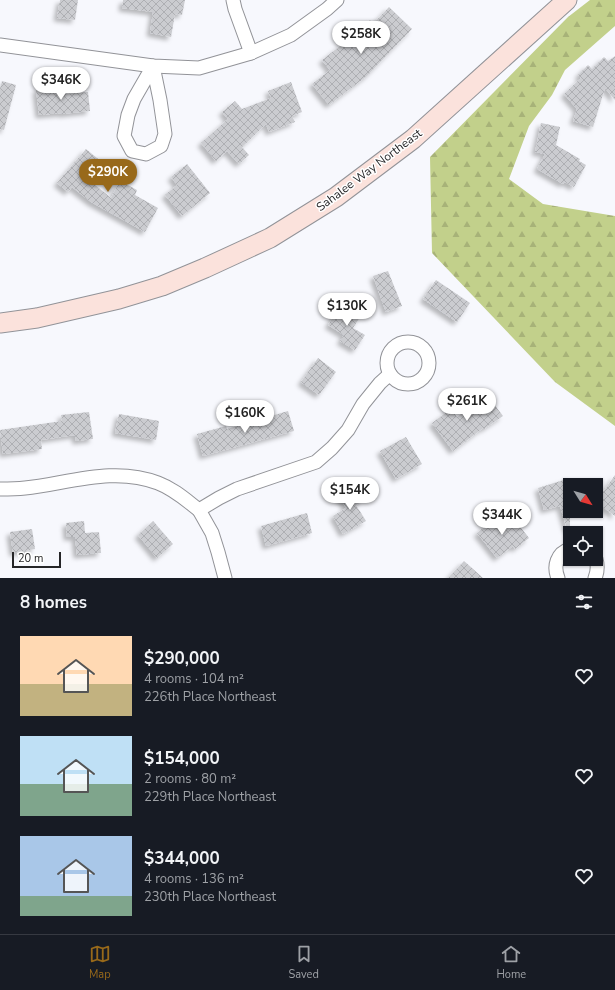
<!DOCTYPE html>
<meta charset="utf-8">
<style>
body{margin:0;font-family:"Nunito Sans",sans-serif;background:#20242c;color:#f1f3f6;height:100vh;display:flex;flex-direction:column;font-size:15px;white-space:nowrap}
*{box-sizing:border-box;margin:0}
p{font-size:13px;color:#9ea1a6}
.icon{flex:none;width:22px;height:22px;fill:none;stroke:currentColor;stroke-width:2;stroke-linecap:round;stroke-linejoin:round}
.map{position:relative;height:578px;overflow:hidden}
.panel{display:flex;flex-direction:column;background:#171b24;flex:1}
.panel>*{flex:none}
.needle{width:26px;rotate:127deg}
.tools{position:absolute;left:563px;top:478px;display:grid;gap:8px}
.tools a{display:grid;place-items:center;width:40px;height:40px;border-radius:0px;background:#171b24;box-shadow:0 1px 3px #0004;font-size:20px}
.scale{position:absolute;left:12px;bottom:10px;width:49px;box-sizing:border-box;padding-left:4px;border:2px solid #262628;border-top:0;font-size:11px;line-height:14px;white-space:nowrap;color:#262628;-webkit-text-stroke:3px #fff;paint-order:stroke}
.price{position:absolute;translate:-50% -34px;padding:0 9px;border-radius:14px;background:#fff;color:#222;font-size:13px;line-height:26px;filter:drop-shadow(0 1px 2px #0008)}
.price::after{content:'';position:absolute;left:50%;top:24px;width:12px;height:9px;margin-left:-6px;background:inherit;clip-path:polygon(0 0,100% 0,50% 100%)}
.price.active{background:#98691a;color:#fff}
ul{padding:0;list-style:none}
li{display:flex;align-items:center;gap:12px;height:100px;padding:0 20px}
li span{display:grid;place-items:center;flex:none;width:112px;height:80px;border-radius:0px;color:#555}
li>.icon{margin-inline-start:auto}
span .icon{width:48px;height:48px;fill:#fffc;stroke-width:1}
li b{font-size:17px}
h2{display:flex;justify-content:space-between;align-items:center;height:48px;padding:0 20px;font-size:17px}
.menu{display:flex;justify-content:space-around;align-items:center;height:56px;border-top:1px solid #363941;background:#171b24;font-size:11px;color:#9ea1a6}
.menu a{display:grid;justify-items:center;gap:2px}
.menu .active{color:#98691a}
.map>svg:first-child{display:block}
.forest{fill:url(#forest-firs)}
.building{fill:url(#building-cross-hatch);filter:url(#shadow)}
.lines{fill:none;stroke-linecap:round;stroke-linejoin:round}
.street-casing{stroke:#929398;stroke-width:15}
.secondary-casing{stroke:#929398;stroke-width:21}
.street{stroke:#fff;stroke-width:13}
.secondary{stroke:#fbe2dc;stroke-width:19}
.labels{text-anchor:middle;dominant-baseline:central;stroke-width:3;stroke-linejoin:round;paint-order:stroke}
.street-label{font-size:12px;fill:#262628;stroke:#fff}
</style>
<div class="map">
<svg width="615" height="578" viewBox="0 0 615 578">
<defs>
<pattern id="forest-firs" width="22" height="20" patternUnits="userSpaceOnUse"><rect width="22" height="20" fill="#c2d08b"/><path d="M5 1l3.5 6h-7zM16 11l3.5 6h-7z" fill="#a7b278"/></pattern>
<pattern id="building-cross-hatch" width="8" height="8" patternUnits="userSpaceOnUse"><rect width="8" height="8" fill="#cbccd0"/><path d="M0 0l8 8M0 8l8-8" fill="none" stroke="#aeafb3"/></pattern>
<filter id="shadow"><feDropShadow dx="-3.5" dy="3.5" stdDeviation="2" flood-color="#0004"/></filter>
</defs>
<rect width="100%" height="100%" fill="#f7f8fd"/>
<polygon class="forest" points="590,0 615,0 615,26 565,70 552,95 529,126 509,179 543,204 615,216 615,426 555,382 432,253 430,157 568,17"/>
<g class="building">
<polygon points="60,0 78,0 75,20 57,18"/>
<polygon points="123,0 185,0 182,15 175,14 171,37 150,33 153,12 122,8"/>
<polygon points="389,7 412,29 367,76 329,105 312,84 330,70 322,60 344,43 345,45 370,20 373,24"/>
<polygon points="615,56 615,100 605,88 593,127 573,121 577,109 564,94 581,78 578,75 588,65 592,69 604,57 608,61"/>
<polygon points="2,81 16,85 4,130 0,129 0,89"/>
<polygon points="291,82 302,112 292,116 295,122 269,132 266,124 242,147 249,155 239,164 227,151 216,161 201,143 228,119 222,112 235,101 242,109 271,98 268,91"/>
<polygon points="64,86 65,94 88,92 90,111 62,114 62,113 39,115 36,89"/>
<polygon points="541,123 560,127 556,145 580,159 579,161 586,165 574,187 565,182 563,184 537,169 545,154 535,152"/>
<polygon points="86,149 103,163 89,180 111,198 120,181 137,190 135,195 158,208 145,232 91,202 72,187 68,192 57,183"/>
<polygon points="187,164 210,193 182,216 165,195 177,185 171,177"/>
<polygon points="388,271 402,306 386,312 373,276"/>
<polygon points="436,280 470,303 457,322 423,299"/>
<polygon points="341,305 360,317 353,328 365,335 355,350 340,341 344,335 328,325"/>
<polygon points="318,358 336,372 319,395 301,382"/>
<polygon points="487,395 503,416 484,429 483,428 453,451 432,423 451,409 457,417"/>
<polygon points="288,411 294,431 203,456 197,434 226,426 227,429"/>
<polygon points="89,412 93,439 76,441 75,435 41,440 42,449 3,454 0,430 62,421 61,415"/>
<polygon points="119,414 159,421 156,440 115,433"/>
<polygon points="406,437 422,464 396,479 380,451"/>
<polygon points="615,475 615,516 596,502"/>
<polygon points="570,478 570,529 567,529 560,506 544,510 538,488"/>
<polygon points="354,486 363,501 356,505 366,521 343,534 333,516 346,508 338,495"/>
<polygon points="307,513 312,533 266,546 261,526"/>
<polygon points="498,516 505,526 514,519 529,538 515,549 513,546 497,558 477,533"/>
<polygon points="84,521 85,533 99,532 101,553 77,555 75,537 67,537 66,523"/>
<polygon points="153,521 173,544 157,558 138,535"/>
<polygon points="32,529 35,549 13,553 10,532"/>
<polygon points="464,561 483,578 448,578"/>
</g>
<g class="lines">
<defs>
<g id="street">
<polyline points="233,0 235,9 251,53"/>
<polyline points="0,45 153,66 199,68 251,53 291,35 327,9 337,0"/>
<polygon points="153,66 160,100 165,134 161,146 146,154 132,151 124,136 128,115 134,99"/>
<circle cx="408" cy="363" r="21"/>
<path d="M0 489C8 489 16 489 25 488 69 483 115 466 158 483 174 489 186 500 199 510L219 498 237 489 316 462 332 448 348 430 363 404 380 383 390 374"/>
<polyline points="199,510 212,533 218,552 225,578"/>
<path d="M558 578C553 566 557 553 570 549"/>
<path d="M595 578C598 571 598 566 596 559"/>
</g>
<polyline id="secondary" points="0,323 37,318 119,299 162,286 205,268 270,238 336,197 413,139 567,0"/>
</defs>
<use href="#street" class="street-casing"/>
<use href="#secondary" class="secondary-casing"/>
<use href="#street" class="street"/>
<use href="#secondary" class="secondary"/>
</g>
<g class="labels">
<g class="street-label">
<text transform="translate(369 170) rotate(-37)">Sahalee Way Northeast</text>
</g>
</g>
</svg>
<div class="tools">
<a><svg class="needle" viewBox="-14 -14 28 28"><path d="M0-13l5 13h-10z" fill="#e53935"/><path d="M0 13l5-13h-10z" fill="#9ea1a6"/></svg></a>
<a><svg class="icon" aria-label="locate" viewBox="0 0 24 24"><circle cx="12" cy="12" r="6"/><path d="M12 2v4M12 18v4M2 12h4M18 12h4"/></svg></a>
</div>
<div class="scale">20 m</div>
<b class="price" style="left:361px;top:55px">$258K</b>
<b class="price" style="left:61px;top:101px">$346K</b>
<b class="price active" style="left:108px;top:193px">$290K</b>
<b class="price" style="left:347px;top:327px">$130K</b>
<b class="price" style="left:467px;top:422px">$261K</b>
<b class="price" style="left:245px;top:434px">$160K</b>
<b class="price" style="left:350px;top:511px">$154K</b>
<b class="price" style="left:502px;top:536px">$344K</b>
</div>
<section class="panel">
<h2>8 homes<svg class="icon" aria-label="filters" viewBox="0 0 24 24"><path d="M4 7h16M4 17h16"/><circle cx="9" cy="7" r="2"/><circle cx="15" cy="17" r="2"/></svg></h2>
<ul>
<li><span style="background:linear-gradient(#ffd9b3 60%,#c2b280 0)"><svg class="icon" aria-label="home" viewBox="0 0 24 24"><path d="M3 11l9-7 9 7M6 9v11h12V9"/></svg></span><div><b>$290,000</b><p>4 rooms · 104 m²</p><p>226th Place Northeast</p></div><svg class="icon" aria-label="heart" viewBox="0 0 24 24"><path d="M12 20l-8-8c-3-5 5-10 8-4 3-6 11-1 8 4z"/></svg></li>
<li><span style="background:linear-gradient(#bfe0f5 60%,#7fa58c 0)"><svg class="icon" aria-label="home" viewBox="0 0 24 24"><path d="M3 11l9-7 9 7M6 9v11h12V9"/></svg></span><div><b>$154,000</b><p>2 rooms · 80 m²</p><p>229th Place Northeast</p></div><svg class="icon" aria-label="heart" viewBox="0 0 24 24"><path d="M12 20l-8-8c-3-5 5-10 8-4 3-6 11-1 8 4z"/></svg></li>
<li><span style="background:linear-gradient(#a9c7e8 75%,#7fa58c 0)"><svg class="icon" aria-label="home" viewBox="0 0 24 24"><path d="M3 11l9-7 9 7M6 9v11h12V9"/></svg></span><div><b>$344,000</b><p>4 rooms · 136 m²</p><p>230th Place Northeast</p></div><svg class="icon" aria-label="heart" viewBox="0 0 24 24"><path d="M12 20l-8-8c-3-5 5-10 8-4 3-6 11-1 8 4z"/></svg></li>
</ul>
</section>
<nav class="menu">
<a class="active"><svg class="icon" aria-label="map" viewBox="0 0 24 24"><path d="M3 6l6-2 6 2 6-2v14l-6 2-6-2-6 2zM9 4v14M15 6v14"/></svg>Map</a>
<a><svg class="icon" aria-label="saved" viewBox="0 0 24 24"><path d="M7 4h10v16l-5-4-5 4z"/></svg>Saved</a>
<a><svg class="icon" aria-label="home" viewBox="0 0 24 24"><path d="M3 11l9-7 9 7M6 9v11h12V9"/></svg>Home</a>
</nav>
